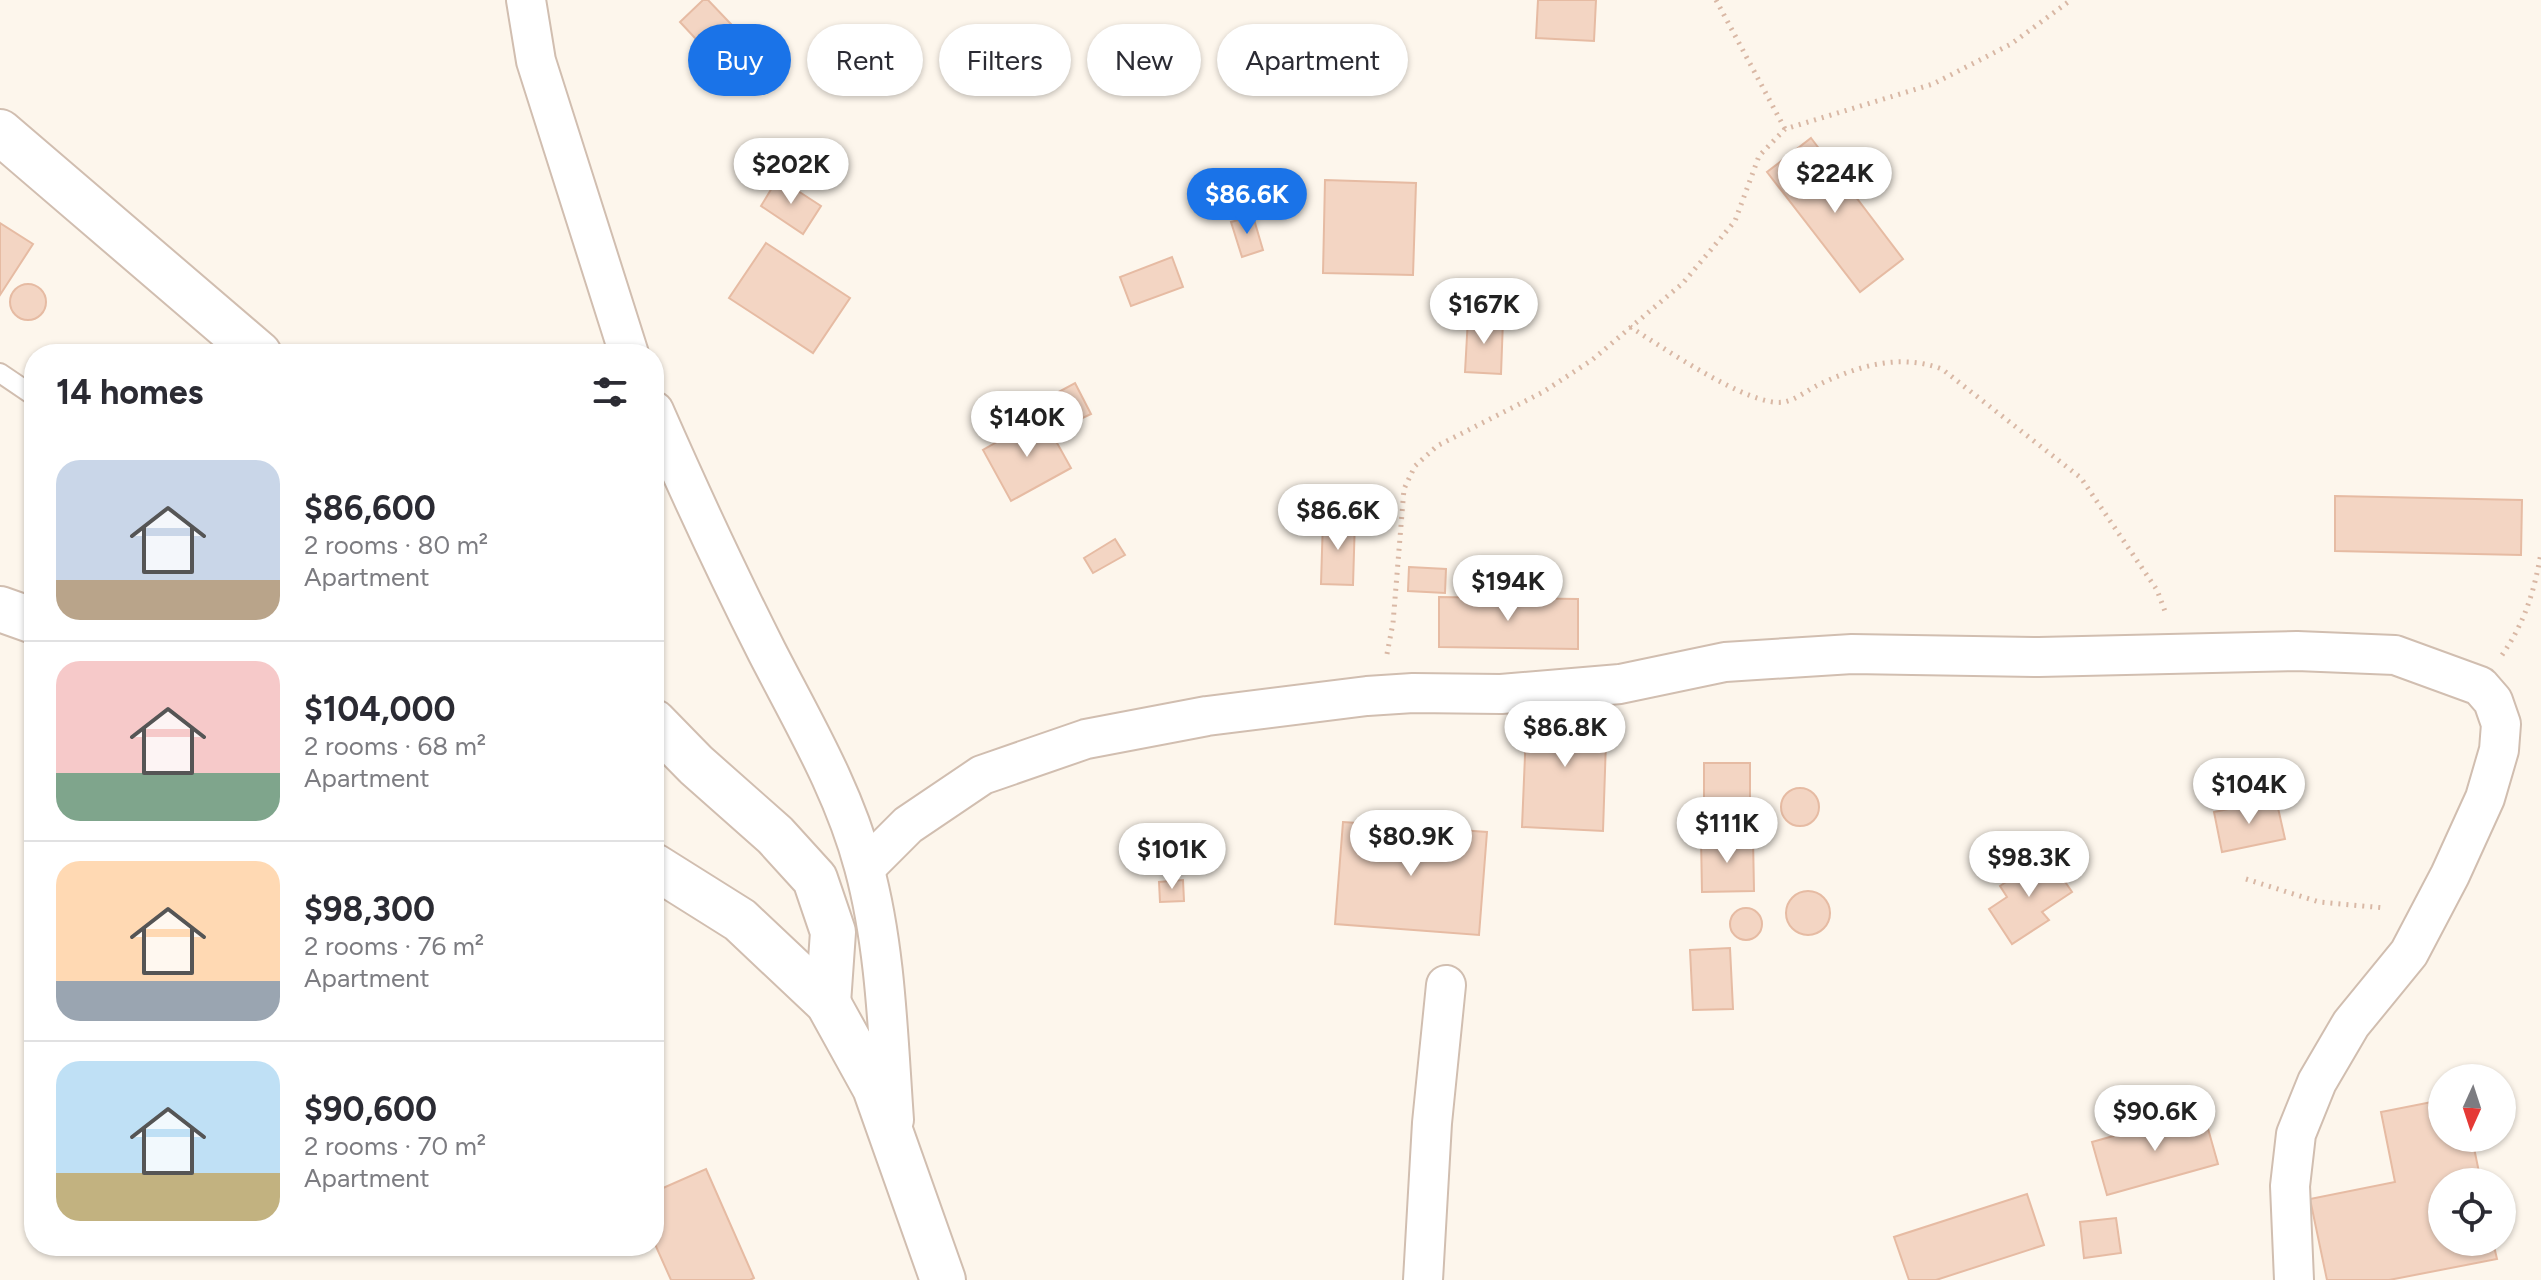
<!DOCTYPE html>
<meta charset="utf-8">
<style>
body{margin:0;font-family:Figtree,sans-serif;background:#f2f2f3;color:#2b2b33;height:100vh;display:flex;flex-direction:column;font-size:30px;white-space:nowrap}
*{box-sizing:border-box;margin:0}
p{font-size:26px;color:#7c7c81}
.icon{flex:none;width:44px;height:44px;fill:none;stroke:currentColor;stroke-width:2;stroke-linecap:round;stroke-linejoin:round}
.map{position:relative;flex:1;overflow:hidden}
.details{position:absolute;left:24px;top:344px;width:640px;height:912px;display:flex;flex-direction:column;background:#fff;border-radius:32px;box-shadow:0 2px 6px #0004}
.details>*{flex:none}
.guide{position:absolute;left:688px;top:24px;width:760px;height:72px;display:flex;gap:16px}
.needle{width:52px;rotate:183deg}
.tools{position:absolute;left:2428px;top:1064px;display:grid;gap:16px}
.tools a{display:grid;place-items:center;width:88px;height:88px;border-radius:50%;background:#fff;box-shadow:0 2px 6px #0004;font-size:40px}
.price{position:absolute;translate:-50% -68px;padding:0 18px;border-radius:28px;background:#fff;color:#222;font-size:26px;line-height:52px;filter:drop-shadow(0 2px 4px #0008)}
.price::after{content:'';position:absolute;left:50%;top:48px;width:24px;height:18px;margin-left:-12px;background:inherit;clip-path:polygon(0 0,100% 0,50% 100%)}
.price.current{background:#1a73e8;color:#fff}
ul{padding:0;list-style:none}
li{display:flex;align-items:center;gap:24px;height:200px;padding:0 32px}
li+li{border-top:2px solid #e1e1e2}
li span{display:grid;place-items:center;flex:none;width:224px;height:160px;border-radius:24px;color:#555}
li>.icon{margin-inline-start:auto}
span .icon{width:96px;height:96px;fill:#fffc;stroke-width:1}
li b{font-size:34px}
h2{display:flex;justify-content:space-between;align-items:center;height:96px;padding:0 32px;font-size:34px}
.chip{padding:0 28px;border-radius:36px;background:#fff;box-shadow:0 2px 6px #0004;font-size:28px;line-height:72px}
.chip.current{background:#1a73e8;color:#fff}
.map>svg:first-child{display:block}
.building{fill:#f3d5c3;stroke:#e6bba3;stroke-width:2}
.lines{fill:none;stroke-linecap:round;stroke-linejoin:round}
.service-casing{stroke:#d1beb0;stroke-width:22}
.minor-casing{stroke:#d1beb0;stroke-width:42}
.tertiary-casing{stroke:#d1beb0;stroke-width:48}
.path{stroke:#d9b8a5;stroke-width:5;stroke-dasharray:2 6;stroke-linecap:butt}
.service{stroke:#fff;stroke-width:18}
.minor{stroke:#fff;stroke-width:38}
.tertiary{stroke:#fff;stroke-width:44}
</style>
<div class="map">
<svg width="2541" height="1280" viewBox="0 0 2541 1280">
<rect width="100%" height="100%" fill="#fdf6ec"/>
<g class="building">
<polygon points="703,0 708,0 750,44 723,68 680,22"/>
<polygon points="1538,0 1596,0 1594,41 1536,38"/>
<polygon points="1811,138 1903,259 1860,292 1767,172"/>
<polygon points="778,178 821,206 803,234 761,206"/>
<polygon points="1325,180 1416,183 1413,275 1323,273"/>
<polygon points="1253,216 1263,250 1242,257 1231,222"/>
<polygon points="0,223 33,244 0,295"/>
<polygon points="766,243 850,298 813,353 729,298"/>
<polygon points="1172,257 1183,287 1131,306 1120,277"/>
<circle cx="28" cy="302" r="18"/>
<polygon points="1468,318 1503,320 1501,374 1465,372"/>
<polygon points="1075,383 1091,414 1068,425 1053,395"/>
<polygon points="1042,416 1071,468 1011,501 983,450"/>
<polygon points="2335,496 2522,500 2521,555 2335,551"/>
<polygon points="1323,519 1355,519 1353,585 1321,584"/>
<polygon points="1115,539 1125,555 1093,573 1084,558"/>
<polygon points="1498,566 1550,573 1548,594 1495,588"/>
<polygon points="1409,567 1446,569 1445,593 1408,591"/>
<polygon points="1439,597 1578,599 1578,649 1439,647"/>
<polygon points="1527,708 1607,711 1603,831 1522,827"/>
<rect x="1704" y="763" width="46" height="55"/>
<circle cx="1800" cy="807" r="19"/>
<polygon points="2276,799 2285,839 2222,852 2214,812"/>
<polygon points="1343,822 1487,832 1479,935 1335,924"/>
<polygon points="1701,838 1753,838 1754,891 1702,892"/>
<polygon points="2047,855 2072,892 2042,912 2049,920 2012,944 1989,909 2007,897 2000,886"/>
<polygon points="1183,880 1184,901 1160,902 1159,882"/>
<circle cx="1808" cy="913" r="22"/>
<circle cx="1746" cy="924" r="16"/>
<polygon points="1730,948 1733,1009 1693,1010 1690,950"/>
<polygon points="2442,1100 2442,1138 2472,1138 2481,1182 2442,1182 2442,1242 2493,1242 2497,1259 2389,1280 2327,1280 2310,1199 2395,1182 2381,1112"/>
<polygon points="2203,1111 2218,1164 2107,1195 2092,1142"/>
<polygon points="706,1169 754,1278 750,1280 671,1280 654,1242 654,1192"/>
<polygon points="2027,1194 2044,1245 1936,1280 1909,1280 1894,1237"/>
<polygon points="2116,1218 2121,1253 2084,1258 2080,1222"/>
</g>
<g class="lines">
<defs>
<polyline id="service" points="0,373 34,396"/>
<g id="minor">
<polyline points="526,0 536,61 629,354"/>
<path d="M654 411C690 493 727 573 767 652 803 722 844 791 864 867 886 948 888 1037 894 1120"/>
<polyline points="865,868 908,825 982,775 1086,739 1207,716 1367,696 1413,693 1501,694 1620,684 1725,662 1852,654 2039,657 2297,651 2395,655 2480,686 2493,701 2501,724 2499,750 2485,798 2450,875 2409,953 2351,1024 2317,1082 2296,1134 2290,1186 2294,1280"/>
<polyline points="1423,1280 1432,1123 1446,985"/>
</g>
<g id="tertiary">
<polyline points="0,132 259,354"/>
<polyline points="0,609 34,621"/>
<polyline points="654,722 696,765 775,835 815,879 833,932 828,1003"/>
<polyline points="654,866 740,920 828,1003 875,1088 943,1280"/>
</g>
</defs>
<use href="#service" class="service-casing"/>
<use href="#minor" class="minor-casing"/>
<use href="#tertiary" class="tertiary-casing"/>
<g class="path">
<polyline points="1716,0 1785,129"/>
<path d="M1630 327C1661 346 1750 408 1784 402 1795 400 1808 390 1818 385 1858 366 1899 353 1942 369L2081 478 2157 590 2166 614"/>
<polyline points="1387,654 1393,623 1404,489 1415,466 1437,446 1543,392 1592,360 1683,283 1735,221 1759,156 1785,129 1933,84 2011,44 2071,0"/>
<path d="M2502 655C2525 622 2534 592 2541 553"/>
<polyline points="2246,879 2319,902 2385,908"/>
</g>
<use href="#service" class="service"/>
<use href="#minor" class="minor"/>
<use href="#tertiary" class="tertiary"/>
</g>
</svg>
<div class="tools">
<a><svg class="needle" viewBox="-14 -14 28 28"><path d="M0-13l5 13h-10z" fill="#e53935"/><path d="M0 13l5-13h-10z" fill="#7c7c81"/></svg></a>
<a><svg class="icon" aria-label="locate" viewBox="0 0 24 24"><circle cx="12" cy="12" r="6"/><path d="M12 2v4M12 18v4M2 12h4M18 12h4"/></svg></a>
</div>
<b class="price" style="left:791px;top:206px">$202K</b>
<b class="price" style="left:1835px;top:215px">$224K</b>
<b class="price current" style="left:1247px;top:236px">$86.6K</b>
<b class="price" style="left:1484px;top:346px">$167K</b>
<b class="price" style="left:1027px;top:459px">$140K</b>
<b class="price" style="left:1338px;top:552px">$86.6K</b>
<b class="price" style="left:1508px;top:623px">$194K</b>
<b class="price" style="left:1565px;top:769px">$86.8K</b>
<b class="price" style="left:2249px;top:826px">$104K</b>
<b class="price" style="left:1727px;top:865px">$111K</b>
<b class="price" style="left:1411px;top:878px">$80.9K</b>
<b class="price" style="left:1172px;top:891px">$101K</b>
<b class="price" style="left:2029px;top:899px">$98.3K</b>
<b class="price" style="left:2155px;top:1153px">$90.6K</b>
<div class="guide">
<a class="chip current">Buy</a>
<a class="chip">Rent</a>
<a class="chip">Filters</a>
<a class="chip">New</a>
<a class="chip">Apartment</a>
</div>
<section class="details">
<h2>14 homes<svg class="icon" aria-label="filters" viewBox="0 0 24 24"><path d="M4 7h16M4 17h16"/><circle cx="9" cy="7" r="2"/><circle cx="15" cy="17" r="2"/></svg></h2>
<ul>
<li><span style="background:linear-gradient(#c9d6e8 75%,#b9a48a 0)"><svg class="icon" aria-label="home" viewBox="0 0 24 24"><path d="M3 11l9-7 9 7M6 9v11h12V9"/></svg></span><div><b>$86,600</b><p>2 rooms · 80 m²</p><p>Apartment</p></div></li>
<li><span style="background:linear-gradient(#f6c9c9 70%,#7fa58c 0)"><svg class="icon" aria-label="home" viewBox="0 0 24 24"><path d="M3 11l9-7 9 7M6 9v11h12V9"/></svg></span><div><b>$104,000</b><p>2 rooms · 68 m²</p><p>Apartment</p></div></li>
<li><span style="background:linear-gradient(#ffd9b3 75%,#9aa5b1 0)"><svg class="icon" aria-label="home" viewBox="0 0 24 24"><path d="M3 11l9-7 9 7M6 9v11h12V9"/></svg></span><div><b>$98,300</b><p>2 rooms · 76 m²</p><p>Apartment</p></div></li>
<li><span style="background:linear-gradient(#bfe0f5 70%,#c2b280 0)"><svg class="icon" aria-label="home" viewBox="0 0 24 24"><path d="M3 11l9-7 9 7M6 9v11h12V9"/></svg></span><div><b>$90,600</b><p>2 rooms · 70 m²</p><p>Apartment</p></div></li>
</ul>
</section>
</div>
